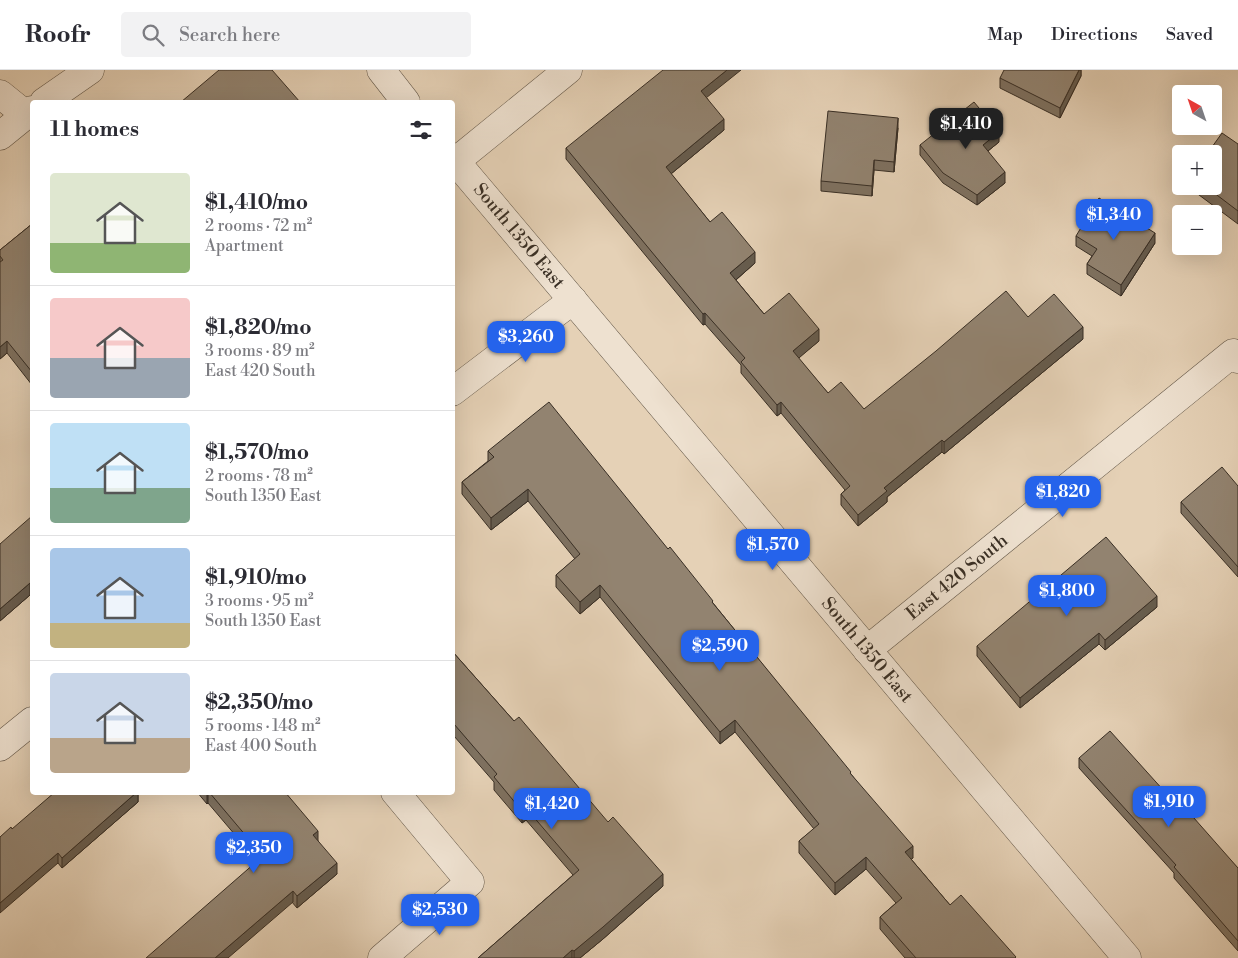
<!DOCTYPE html>
<meta charset="utf-8">
<style>
body{margin:0;font-family:"Libre Bodoni",serif;background:#f2f2f3;color:#2b2b33;height:100vh;display:flex;flex-direction:column;font-size:19px;white-space:nowrap}
*{box-sizing:border-box;margin:0}
p{font-size:16px;color:#7c7c81}
.icon{flex:none;width:28px;height:28px;fill:none;stroke:currentColor;stroke-width:2;stroke-linecap:round;stroke-linejoin:round}
.map{position:relative;flex:1;overflow:hidden}
.details{position:absolute;left:30px;top:30px;width:425px;height:695px;display:flex;flex-direction:column;background:#fff;border-radius:5px;box-shadow:0 5px 20px #0002}
.details>*{flex:none}
.needle{width:32px;rotate:320deg}
.controls{position:absolute;left:1172px;top:15px;display:grid;gap:10px}
.controls a{display:grid;place-items:center;width:50px;height:50px;border-radius:5px;background:#fff;box-shadow:0 5px 20px #0002;font-size:25px}
.price{position:absolute;translate:-50% -42px;padding:0 11px;border-radius:10px;background:#2563eb;color:#fff;font-size:16px;line-height:32px;filter:drop-shadow(0 1px 2px #0008)}
.price::after{content:'';position:absolute;left:50%;top:30px;width:15px;height:11px;margin-left:-8px;background:inherit;clip-path:polygon(0 0,100% 0,50% 100%)}
.price.on{background:#222;color:#fff}
ul{padding:0;list-style:none}
li{display:flex;align-items:center;gap:15px;height:125px;padding:0 20px}
li+li{border-top:1px solid #e1e1e2}
li span{display:grid;place-items:center;flex:none;width:140px;height:100px;border-radius:5px;color:#555}
li>.icon{margin-inline-start:auto}
span .icon{width:60px;height:60px;fill:#fffc;stroke-width:1}
li b{font-size:21px}
h2{display:flex;justify-content:space-between;align-items:center;height:60px;padding:0 20px;font-size:21px}
header{display:flex;align-items:center;gap:30px;box-sizing:border-box;height:70px;padding:0 25px;background:#fff;border-bottom:1px solid #e1e1e2}
header strong{font-size:24px}
nav{display:flex;gap:28px;margin-inline-start:auto;font-size:18px}
.search{width:350px;height:45px;background:#f2f2f3;display:flex;align-items:center;gap:12px;box-sizing:border-box;padding:0 18px;border-radius:5px;color:#7c7c81;font-size:19px}
.map>svg:first-child{display:block}
.lines{fill:none;stroke-linecap:round;stroke-linejoin:round}
.minor-casing{stroke:#645849;stroke-width:29}
.minor{stroke:#eee1d0;stroke-width:28}
.wall{fill:#7e7160;stroke:#392f25}
.shaded-wall{fill:#665c4e;stroke:#392f25}
.building{fill:#928370;stroke:#392f25}
.labels{text-anchor:middle;dominant-baseline:central;stroke-width:4;stroke-linejoin:round;paint-order:stroke}
.street-label{font-size:18px;fill:#392f25;stroke:#eee1d0}
</style>
<header>
<strong>Roofr</strong>
<div class="search"><svg class="icon" aria-label="search" viewBox="0 0 24 24"><circle cx="10" cy="10" r="6"/><path d="M15 15l6 6"/></svg>Search here</div>
<nav><a>Map</a><a>Directions</a><a>Saved</a></nav>
</header>
<div class="map">
<svg width="1238" height="888" viewBox="0 0 1238 888">
<rect width="100%" height="100%" fill="#e5d1b6"/>
<filter id="stains"><feTurbulence type="fractalNoise" baseFrequency=".004" numOctaves="4"/><feColorMatrix values="0 0 0 0 .2 0 0 0 0 .09 0 0 0 0 .02 0 0 0 .5 -.17"/></filter>
<radialGradient id="worn" r=".72"><stop offset=".6" stop-color="#630" stop-opacity="0"/><stop offset="1" stop-color="#630" stop-opacity=".3"/></radialGradient>
<g class="lines">
<defs>
<g id="minor">
<polyline points="381,0 406,32"/>
<polyline points="0,24 26,45"/>
<polyline points="44,32 90,0"/>
<polyline points="0,66 32,40"/>
<polyline points="452,87 1127,888"/>
<polyline points="456,91 568,0"/>
<polyline points="452,322 573,230"/>
<polyline points="867,580 1233,283 1238,289"/>
<polyline points="0,677 32,651"/>
<polyline points="382,888 470,812 395,722"/>
</g>
</defs>
<use href="#minor" class="minor-casing"/>
<use href="#minor" class="minor"/>
</g>
<g class="wall">
<polygon points="1081,0 1081,6 1060,48 1000,18 1000,8"/>
<polygon points="707,28 724,60 671,104 710,152 755,193 736,210 764,244 819,271 798,288 828,323 864,339 1028,247 1083,269 944,384 942,382 887,427 887,432 858,456 841,435 841,424 845,420 781,343 777,346 741,303 741,295 705,254 703,255 566,89 566,78"/>
<polygon points="898,58 894,102 874,100 872,126 821,121 821,111"/>
<polygon points="999,72 988,81 1005,113 977,135 943,113 920,85 920,75"/>
<polygon points="1238,74 1238,154 1191,119 1191,116 1214,116"/>
<polygon points="32,154 32,315 7,283 0,289 0,180"/>
<polygon points="1076,166 1155,173 1121,226 1087,204 1087,194 1092,186 1076,176"/>
<polygon points="488,381 668,479 713,533 851,704 913,788 911,789 950,835 1016,888 905,888 880,859 880,847 896,833 866,799 835,825 799,783 799,771 814,759 735,662 720,674 600,527 580,544 556,517 556,505 575,489 528,431 491,460 462,424 462,412 488,391"/>
<polygon points="1238,416 1238,507 1181,443 1181,432"/>
<polygon points="32,446 31,527 30,525 0,551"/>
<polygon points="1157,537 1105,580 1099,574 1020,638 977,586 977,576"/>
<polygon points="452,581 514,651 663,816 603,869 580,888 478,888 573,805 526,750 522,753 494,720 494,712 454,666 452,668"/>
<polygon points="1079,688 1183,742 1238,798 1238,881 1174,808 1174,803 1079,698"/>
<polygon points="138,722 138,732 62,798 58,793 12,759"/>
<polygon points="197,722 285,722 318,771 337,804 297,838 208,733 207,734"/>
</g>
<g class="shaded-wall">
<polygon points="727,0 741,0 701,32 701,21"/>
<polygon points="1079,0 1081,0 1081,6 1060,48 1060,38"/>
<polygon points="898,48 898,58 894,102 894,92"/>
<polygon points="724,49 724,60 666,108 666,97"/>
<polygon points="999,62 999,72 983,85 983,75"/>
<polygon points="874,90 874,100 872,126 872,116"/>
<polygon points="1005,102 1005,113 977,135 977,125"/>
<polygon points="1155,163 1155,173 1121,226 1121,215"/>
<polygon points="755,182 755,193 730,215 730,203"/>
<polygon points="705,243 705,254 703,255 703,244"/>
<polygon points="1083,257 1083,269 944,384 944,372"/>
<polygon points="819,259 819,271 793,293 793,281"/>
<polygon points="7,271 7,283 0,289 0,277"/>
<polygon points="781,332 781,343 777,346 777,335"/>
<polygon points="942,370 942,382 887,427 887,432 858,456 858,445 884,418"/>
<polygon points="528,419 528,431 491,460 491,448"/>
<polygon points="30,513 30,525 0,551 0,539"/>
<polygon points="32,513 32,526 31,527 31,514"/>
<polygon points="600,515 600,527 580,544 580,532"/>
<polygon points="1157,526 1157,537 1105,580 1105,570"/>
<polygon points="1099,563 1099,574 1020,638 1020,628"/>
<polygon points="735,650 735,662 720,674 720,662"/>
<polygon points="454,654 454,666 452,668 452,656"/>
<polygon points="137,722 138,722 138,732 62,798 62,788"/>
<polygon points="208,722 208,733 207,734 207,723"/>
<polygon points="526,738 526,750 522,753 522,741"/>
<polygon points="318,761 318,772 313,765"/>
<polygon points="913,776 913,788 905,794 905,782"/>
<polygon points="58,783 58,793 0,843 0,833"/>
<polygon points="866,787 866,799 835,825 835,813"/>
<polygon points="337,793 337,804 297,838 297,826"/>
<polygon points="663,804 663,816 603,869 580,888 574,888 574,881"/>
<polygon points="293,821 293,832 228,888 215,888"/>
<polygon points="572,880 572,888 563,888"/>
</g>
<g class="building">
<polygon points="219,0 272,0 300,32 181,32"/>
<polygon points="663,0 727,0 701,21 724,49 666,97 710,152 722,142 755,182 730,203 764,244 789,223 819,259 793,281 828,323 841,312 864,339 936,281 1006,221 1028,247 1054,224 1083,257 944,372 942,370 884,418 887,421 858,445 841,424 850,416 781,332 777,335 741,292 745,288 705,243 703,244 566,78"/>
<polygon points="1004,0 1079,0 1060,38 1000,8"/>
<polygon points="974,32 999,62 983,75 1005,102 977,125 943,103 920,75"/>
<polygon points="828,41 898,48 894,92 874,90 872,116 821,111"/>
<polygon points="1222,63 1238,74 1238,141 1205,116 1214,116 1214,84 1207,84"/>
<polygon points="1099,128 1155,163 1121,215 1087,194 1097,179 1076,166"/>
<polygon points="32,154 32,302 7,271 0,277 0,192 3,190 0,186 0,180"/>
<polygon points="549,332 668,479 670,477 713,531 712,532 851,702 850,703 913,776 905,782 950,835 961,825 1016,887 1015,888 916,888 880,847 902,828 866,787 835,813 799,771 819,754 735,650 720,662 600,515 580,532 556,505 580,484 528,419 491,448 462,412 494,387 488,381"/>
<polygon points="1222,397 1238,416 1238,497 1181,432"/>
<polygon points="32,446 32,513 31,514 30,513 0,539 0,474"/>
<polygon points="1106,467 1157,526 1105,570 1099,563 1020,628 977,576"/>
<polygon points="452,581 514,651 519,647 608,752 613,747 663,804 603,857 574,881 572,880 563,888 478,888 579,800 526,738 522,741 494,707 497,704 454,654 452,656"/>
<polygon points="1110,661 1183,742 1186,739 1238,798 1238,871 1174,797 1176,795 1079,688"/>
<polygon points="55,722 137,722 62,788 58,783 0,833 0,767 11,757 12,759"/>
<polygon points="209,722 285,722 318,761 313,765 337,793 297,826 293,821 215,888 146,888 263,786"/>
</g>
<g class="labels">
<g class="street-label">
<text transform="translate(519 166) rotate(50)">South 1350 East</text>
<text transform="translate(957 507) rotate(-39)">East 420 South</text>
<text transform="translate(867 580) rotate(50)">South 1350 East</text>
</g>
</g>
<rect width="100%" height="100%" filter="url(#stains)"/>
<rect width="100%" height="100%" fill="url(#worn)"/>
</svg>
<div class="controls">
<a><svg class="needle" viewBox="-14 -14 28 28"><path d="M0-13l5 13h-10z" fill="#e53935"/><path d="M0 13l5-13h-10z" fill="#7c7c81"/></svg></a>
<a>+</a>
<a>−</a>
</div>
<b class="price on" style="left:966px;top:80px">$1,410</b>
<b class="price" style="left:1114px;top:171px">$1,340</b>
<b class="price" style="left:526px;top:293px">$3,260</b>
<b class="price" style="left:1063px;top:448px">$1,820</b>
<b class="price" style="left:773px;top:501px">$1,570</b>
<b class="price" style="left:1067px;top:547px">$1,800</b>
<b class="price" style="left:720px;top:602px">$2,590</b>
<b class="price" style="left:1169px;top:758px">$1,910</b>
<b class="price" style="left:552px;top:760px">$1,420</b>
<b class="price" style="left:254px;top:804px">$2,350</b>
<b class="price" style="left:440px;top:866px">$2,530</b>
<section class="details">
<h2>11 homes<svg class="icon" aria-label="filters" viewBox="0 0 24 24"><path d="M4 7h16M4 17h16"/><circle cx="9" cy="7" r="2"/><circle cx="15" cy="17" r="2"/></svg></h2>
<ul>
<li><span style="background:linear-gradient(#dfe7d0 70%,#8fb573 0)"><svg class="icon" aria-label="home" viewBox="0 0 24 24"><path d="M3 11l9-7 9 7M6 9v11h12V9"/></svg></span><div><b>$1,410/mo</b><p>2 rooms · 72 m²</p><p>Apartment</p></div></li>
<li><span style="background:linear-gradient(#f6c9c9 60%,#9aa5b1 0)"><svg class="icon" aria-label="home" viewBox="0 0 24 24"><path d="M3 11l9-7 9 7M6 9v11h12V9"/></svg></span><div><b>$1,820/mo</b><p>3 rooms · 89 m²</p><p>East 420 South</p></div></li>
<li><span style="background:linear-gradient(#bfe0f5 65%,#7fa58c 0)"><svg class="icon" aria-label="home" viewBox="0 0 24 24"><path d="M3 11l9-7 9 7M6 9v11h12V9"/></svg></span><div><b>$1,570/mo</b><p>2 rooms · 78 m²</p><p>South 1350 East</p></div></li>
<li><span style="background:linear-gradient(#a9c7e8 75%,#c2b280 0)"><svg class="icon" aria-label="home" viewBox="0 0 24 24"><path d="M3 11l9-7 9 7M6 9v11h12V9"/></svg></span><div><b>$1,910/mo</b><p>3 rooms · 95 m²</p><p>South 1350 East</p></div></li>
<li><span style="background:linear-gradient(#c9d6e8 65%,#b9a48a 0)"><svg class="icon" aria-label="home" viewBox="0 0 24 24"><path d="M3 11l9-7 9 7M6 9v11h12V9"/></svg></span><div><b>$2,350/mo</b><p>5 rooms · 148 m²</p><p>East 400 South</p></div></li>
</ul>
</section>
</div>
